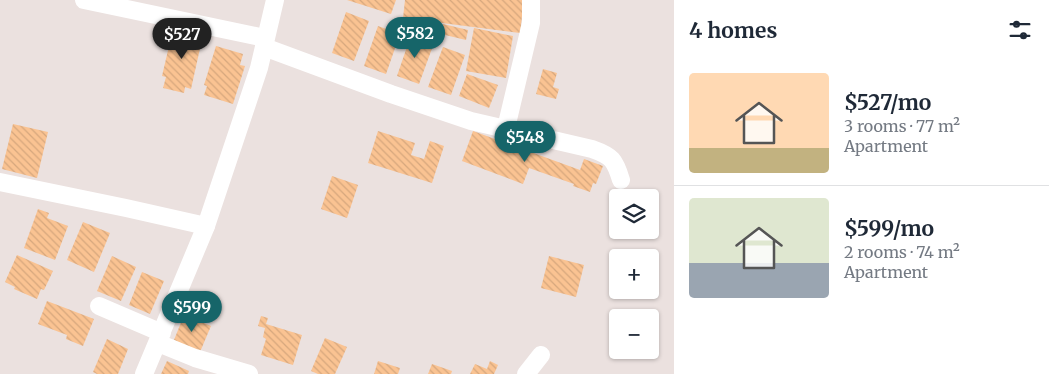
<!DOCTYPE html>
<meta charset="utf-8">
<style>
body{margin:0;font-family:Merriweather,serif;background:#f6f6f7;color:#1f2937;height:100vh;display:flex;flex-direction:column;font-size:19px;white-space:nowrap}
*{box-sizing:border-box;margin:0}
p{font-size:16px;color:#747a83}
.icon{flex:none;width:28px;height:28px;fill:none;stroke:currentColor;stroke-width:2;stroke-linecap:round;stroke-linejoin:round}
.map{position:relative;flex:1;overflow:hidden}
.sheet{display:flex;flex-direction:column;background:#fff;width:375px}
.sheet>*{flex:none}
.tools{position:absolute;left:609px;top:189px;display:grid;gap:10px}
.tools a{display:grid;place-items:center;width:50px;height:50px;border-radius:5px;background:#fff;box-shadow:0 1px 4px #0004;font-size:25px}
.price{position:absolute;translate:-50% -42px;padding:0 11px;border-radius:18px;background:#166569;color:#fff;font-size:16px;line-height:32px;filter:drop-shadow(0 1px 2px #0008)}
.price::after{content:'';position:absolute;left:50%;top:30px;width:15px;height:11px;margin-left:-8px;background:inherit;clip-path:polygon(0 0,100% 0,50% 100%)}
.price.current{background:#222;color:#fff}
ul{padding:0;list-style:none}
li{display:flex;align-items:center;gap:15px;height:125px;padding:0 15px}
li+li{border-top:1px solid #e0e1e3}
li span{display:grid;place-items:center;flex:none;width:140px;height:100px;border-radius:5px;color:#555}
li>.icon{margin-inline-start:auto}
span .icon{width:60px;height:60px;fill:#fffc;stroke-width:1}
li b{font-size:21px}
h2{display:flex;justify-content:space-between;align-items:center;height:60px;padding:0 15px;font-size:21px}
main{display:flex;flex:1;min-height:0}
.map>svg:first-child{display:block}
.building{fill:url(#building-back-hatch)}
.lines{fill:none;stroke-linecap:round;stroke-linejoin:round}
.minor{stroke:#fff;stroke-width:18}
</style>
<main>
<div class="map">
<svg width="674" height="374" viewBox="0 0 674 374">
<defs>
<pattern id="building-back-hatch" width="6" height="6" patternUnits="userSpaceOnUse" patternTransform="scale(1.25)"><rect width="6" height="6" fill="#fac392"/><path d="M-1 5l2 2M0 0l6 6M5-1l2 2" fill="none" stroke="#d6a77d"/></pattern>
</defs>
<rect width="100%" height="100%" fill="#ebe1df"/>
<g class="building">
<polygon points="347,0 396,0 391,14"/>
<polygon points="405,0 524,0 520,33 403,18"/>
<polygon points="346,12 369,21 354,61 332,53"/>
<polygon points="443,24 468,30 466,40 441,34"/>
<polygon points="378,26 400,34 386,74 364,66"/>
<polygon points="474,28 513,36 506,78 466,71"/>
<polygon points="173,29 203,35 191,89 185,87 184,93 163,88 166,77 162,76"/>
<polygon points="411,35 434,43 419,84 397,76"/>
<polygon points="216,46 243,54 240,65 245,66 233,104 204,95 207,86 204,85"/>
<polygon points="443,47 465,55 451,95 428,87"/>
<polygon points="543,69 557,73 553,87 559,89 556,99 536,94"/>
<polygon points="467,74 498,85 489,108 459,96"/>
<polygon points="13,124 48,132 37,178 2,169"/>
<polygon points="378,131 415,143 411,155 424,159 430,141 444,146 432,183 368,163"/>
<polygon points="473,131 580,170 584,159 603,166 596,184 593,183 590,192 573,186 574,184 529,168 523,184 462,161"/>
<polygon points="332,176 358,185 347,218 321,209"/>
<polygon points="38,209 49,213 47,218 68,226 55,260 24,248"/>
<polygon points="83,222 110,233 94,272 67,260"/>
<polygon points="17,255 53,271 44,290 41,289 37,299 14,289 15,287 5,282"/>
<polygon points="112,256 136,267 121,301 97,291"/>
<polygon points="549,256 584,265 576,297 541,288"/>
<polygon points="142,272 164,281 150,314 129,305"/>
<polygon points="47,301 94,319 83,346 66,339 67,335 38,324"/>
<polygon points="184,315 211,326 200,352 174,340"/>
<polygon points="261,316 268,318 266,324 302,335 293,365 261,355 266,339 263,337 265,328 258,326"/>
<polygon points="325,338 347,347 335,374 318,374 311,371"/>
<polygon points="107,339 128,349 118,374 97,374 93,372"/>
<polygon points="167,361 189,371 188,374 161,374"/>
<polygon points="378,361 400,368 398,374 374,374"/>
<polygon points="490,361 498,365 494,374 470,374 475,364 487,369"/>
<polygon points="432,364 452,371 451,374 428,374"/>
</g>
<g class="lines">
<g class="minor">
<polyline points="84,0 265,38"/>
<path d="M264 47 391 94 471 121 592 149C612 156 615 160 621 180"/>
<polyline points="506,128 531,23 531,0"/>
<polyline points="0,182 126,208 206,226"/>
<polyline points="99,306 162,333"/>
<polyline points="158,343 195,358 249,374"/>
<polyline points="144,374 206,226 259,68 275,0"/>
<polyline points="526,374 541,355"/>
</g>
</g>
</svg>
<div class="tools">
<a><svg class="icon" aria-label="layers" viewBox="0 0 24 24"><path d="M12 4l9 5-9 5-9-5zM3 14l9 5 9-5"/></svg></a>
<a>+</a>
<a>−</a>
</div>
<b class="price" style="left:415px;top:59px">$582</b>
<b class="price current" style="left:182px;top:60px">$527</b>
<b class="price" style="left:525px;top:163px">$548</b>
<b class="price" style="left:192px;top:333px">$599</b>
</div>
<section class="sheet">
<h2>4 homes<svg class="icon" aria-label="filters" viewBox="0 0 24 24"><path d="M4 7h16M4 17h16"/><circle cx="9" cy="7" r="2"/><circle cx="15" cy="17" r="2"/></svg></h2>
<ul>
<li><span style="background:linear-gradient(#ffd9b3 75%,#c2b280 0)"><svg class="icon" aria-label="home" viewBox="0 0 24 24"><path d="M3 11l9-7 9 7M6 9v11h12V9"/></svg></span><div><b>$527/mo</b><p>3 rooms · 77 m²</p><p>Apartment</p></div></li>
<li><span style="background:linear-gradient(#dfe7d0 65%,#9aa5b1 0)"><svg class="icon" aria-label="home" viewBox="0 0 24 24"><path d="M3 11l9-7 9 7M6 9v11h12V9"/></svg></span><div><b>$599/mo</b><p>2 rooms · 74 m²</p><p>Apartment</p></div></li>
</ul>
</section>
</main>
